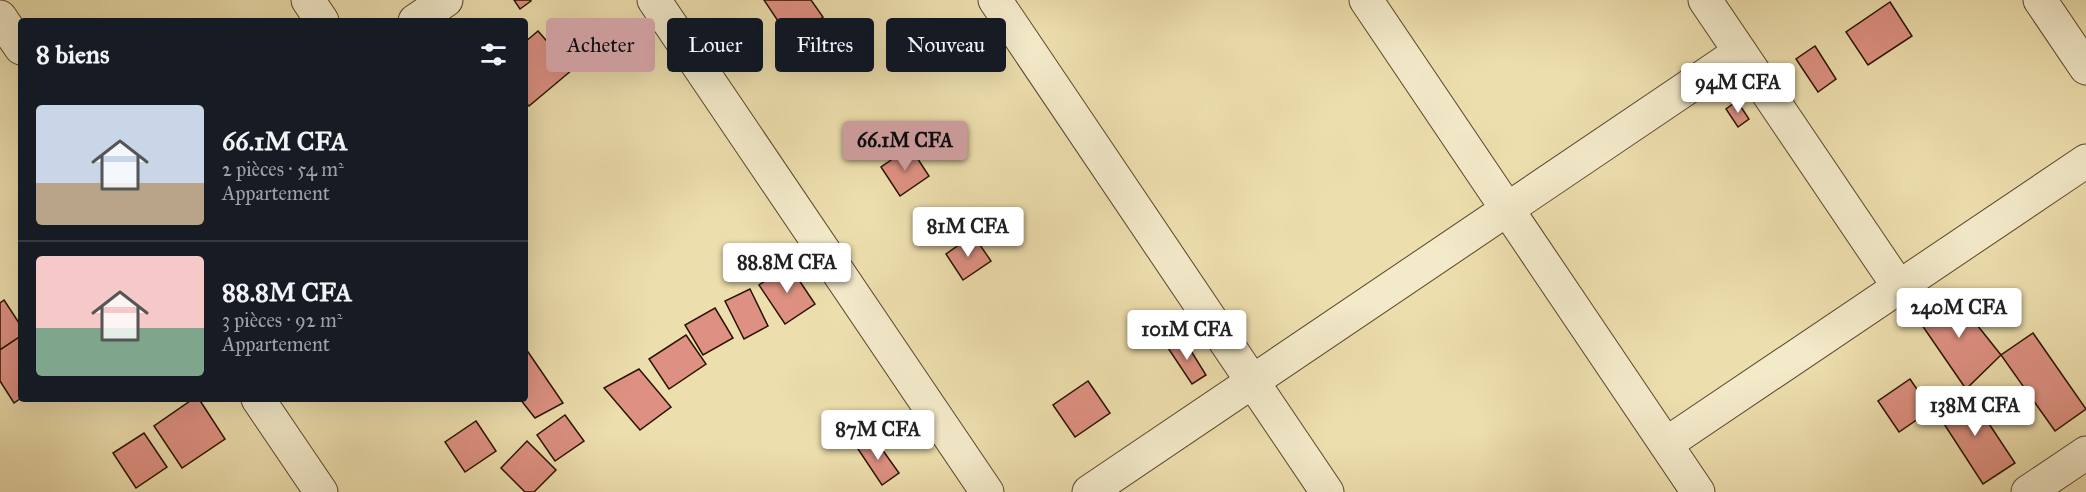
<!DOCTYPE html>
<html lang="fr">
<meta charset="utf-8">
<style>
body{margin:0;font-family:"IM FELL Great Primer",serif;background:#242831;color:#f1f3f6;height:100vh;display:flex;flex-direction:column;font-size:22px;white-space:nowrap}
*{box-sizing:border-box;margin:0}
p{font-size:20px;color:#9ea1a6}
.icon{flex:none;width:33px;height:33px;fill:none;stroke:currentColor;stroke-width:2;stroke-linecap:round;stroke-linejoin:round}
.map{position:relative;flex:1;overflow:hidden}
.drawer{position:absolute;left:18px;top:18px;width:510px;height:384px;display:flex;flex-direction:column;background:#171b24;border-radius:6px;box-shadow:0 6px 24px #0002}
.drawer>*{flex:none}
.guide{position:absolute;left:546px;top:18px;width:570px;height:54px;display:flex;gap:12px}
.price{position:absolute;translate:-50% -51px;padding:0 14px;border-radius:6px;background:#fff;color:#222;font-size:20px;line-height:39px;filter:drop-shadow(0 2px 3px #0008)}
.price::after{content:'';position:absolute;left:50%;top:36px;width:18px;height:14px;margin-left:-9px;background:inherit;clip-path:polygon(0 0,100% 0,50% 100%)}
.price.active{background:#c59692;color:#111}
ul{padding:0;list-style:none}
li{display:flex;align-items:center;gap:18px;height:150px;padding:0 18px}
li+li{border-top:2px solid #363941}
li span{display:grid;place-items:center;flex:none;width:168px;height:120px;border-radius:6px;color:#555}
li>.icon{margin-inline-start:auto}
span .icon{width:72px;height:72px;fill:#fffc;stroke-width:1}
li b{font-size:26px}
h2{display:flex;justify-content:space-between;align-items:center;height:72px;padding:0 18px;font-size:26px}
.chip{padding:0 21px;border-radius:6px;background:#171b24;box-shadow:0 6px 24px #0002;font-size:21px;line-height:54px}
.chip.active{background:#c59692;color:#111}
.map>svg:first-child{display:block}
.building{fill:#de9182;stroke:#291300;stroke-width:1.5}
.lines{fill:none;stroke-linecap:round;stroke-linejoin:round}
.street-casing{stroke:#5a462b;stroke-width:35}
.street{stroke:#f3eaca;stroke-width:33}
</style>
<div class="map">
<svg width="2086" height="492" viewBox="0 0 2086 492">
<rect width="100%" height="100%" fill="#eddead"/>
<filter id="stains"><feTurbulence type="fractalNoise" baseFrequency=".00333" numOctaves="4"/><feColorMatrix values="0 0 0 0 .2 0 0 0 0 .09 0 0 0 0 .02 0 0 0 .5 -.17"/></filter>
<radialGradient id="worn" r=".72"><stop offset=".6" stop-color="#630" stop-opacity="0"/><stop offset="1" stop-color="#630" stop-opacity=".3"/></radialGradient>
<g class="building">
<polygon points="514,0 530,0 531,1 520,9"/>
<polygon points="764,0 811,0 823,17 790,39"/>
<polygon points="1890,2 1912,36 1868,65 1846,32"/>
<polygon points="538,31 572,70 529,106 525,102 525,42"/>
<polygon points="1815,46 1836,79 1818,92 1796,59"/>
<polygon points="1737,101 1749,119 1738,127 1726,109"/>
<polygon points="910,147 929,176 900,196 881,167"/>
<polygon points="973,235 991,261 963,280 946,254"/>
<polygon points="789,265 815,304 785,324 759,285"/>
<polygon points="750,289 768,326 744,339 725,301"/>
<polygon points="1950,291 2001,355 1966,389 1917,318"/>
<polygon points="4,300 21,326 21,336 0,350 0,303"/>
<polygon points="715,308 733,338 703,355 685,325"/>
<polygon points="2033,333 2086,409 2055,431 2001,355"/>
<polygon points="686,335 706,364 669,389 649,359"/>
<polygon points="21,336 21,398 14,403 0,381 0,350"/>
<polygon points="1183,338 1206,375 1192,384 1168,348"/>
<polygon points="526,349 563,403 535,418 520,399 525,399"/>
<polygon points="639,369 671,407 640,430 604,388"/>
<polygon points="1910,379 1931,410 1899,432 1878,401"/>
<polygon points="1088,381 1110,413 1075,437 1053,405"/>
<polygon points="1966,389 2015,463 1983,484 1935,410"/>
<polygon points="193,399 199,399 225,439 182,468 154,426"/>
<polygon points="565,415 584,441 555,461 537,435"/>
<polygon points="476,421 496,451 465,472 445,442"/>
<polygon points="144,433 167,467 136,488 113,453"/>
<polygon points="874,438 899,473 882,485 858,449"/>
<polygon points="527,441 556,470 534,492 525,492 501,468"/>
</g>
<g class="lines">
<defs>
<g id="street">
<polyline points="308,0 322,21"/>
<polyline points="654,0 987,492"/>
<polyline points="995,0 1327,492"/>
<polyline points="1366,0 1698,492"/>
<polyline points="1705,0 1899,287"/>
<polyline points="2040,0 2086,68"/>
<polyline points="0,17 21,48"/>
<polyline points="415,21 446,0"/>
<polyline points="258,399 321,492"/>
<polyline points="1666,444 2086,161"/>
<polyline points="1089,492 1740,52"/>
<polyline points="2028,492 2086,453"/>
</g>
</defs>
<use href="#street" class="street-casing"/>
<use href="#street" class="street"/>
</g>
<rect width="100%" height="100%" filter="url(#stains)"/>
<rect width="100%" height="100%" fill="url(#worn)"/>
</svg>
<b class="price" style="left:1738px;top:114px">94M CFA</b>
<b class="price active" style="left:905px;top:172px">66.1M CFA</b>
<b class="price" style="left:968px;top:258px">81M CFA</b>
<b class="price" style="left:787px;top:294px">88.8M CFA</b>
<b class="price" style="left:1959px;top:339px">240M CFA</b>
<b class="price" style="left:1187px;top:361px">101M CFA</b>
<b class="price" style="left:1975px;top:437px">138M CFA</b>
<b class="price" style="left:878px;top:461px">87M CFA</b>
<div class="guide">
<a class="chip active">Acheter</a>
<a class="chip">Louer</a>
<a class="chip">Filtres</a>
<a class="chip">Nouveau</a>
</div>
<section class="drawer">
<h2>8 biens<svg class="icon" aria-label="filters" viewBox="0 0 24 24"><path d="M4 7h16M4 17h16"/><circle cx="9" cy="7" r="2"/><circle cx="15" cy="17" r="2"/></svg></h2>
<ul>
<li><span style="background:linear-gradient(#c9d6e8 65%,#b9a48a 0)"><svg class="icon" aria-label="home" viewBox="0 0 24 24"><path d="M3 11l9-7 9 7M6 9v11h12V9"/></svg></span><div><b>66.1M CFA</b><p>2 pièces · 54 m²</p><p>Appartement</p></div></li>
<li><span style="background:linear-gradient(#f6c9c9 60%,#7fa58c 0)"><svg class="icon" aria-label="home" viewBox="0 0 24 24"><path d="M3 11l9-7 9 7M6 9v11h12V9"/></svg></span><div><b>88.8M CFA</b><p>3 pièces · 92 m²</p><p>Appartement</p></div></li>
</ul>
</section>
</div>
